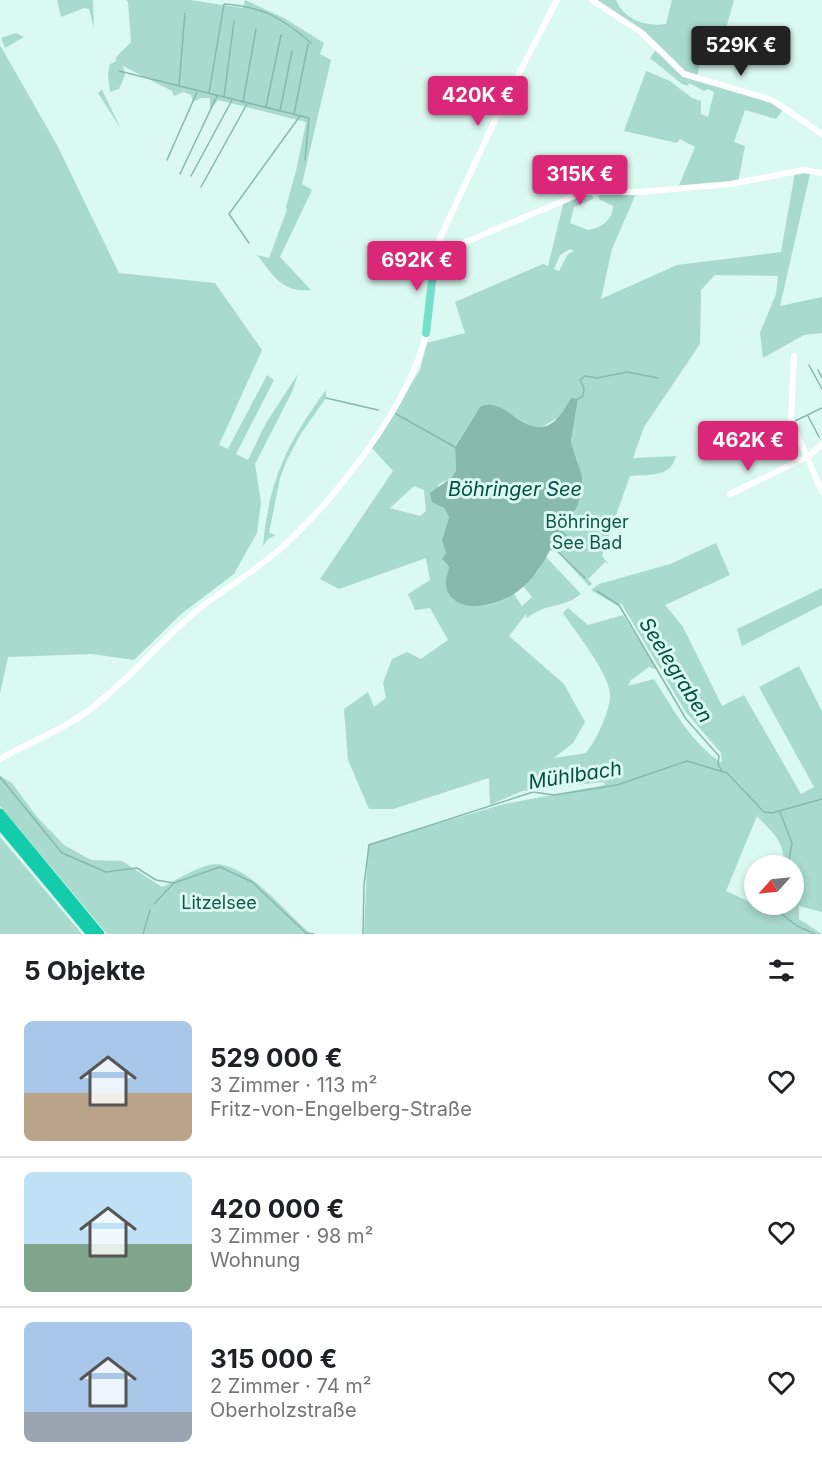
<!DOCTYPE html>
<html lang="de">
<meta charset="utf-8">
<style>
body{margin:0;font-family:Inter,sans-serif;background:#f6f6f6;color:#202124;height:100vh;display:flex;flex-direction:column;font-size:22px;white-space:nowrap}
*{box-sizing:border-box;margin:0}
p{font-size:20px;color:#757577}
.icon{flex:none;width:33px;height:33px;fill:none;stroke:currentColor;stroke-width:2;stroke-linecap:round;stroke-linejoin:round}
.map{position:relative;height:934px;overflow:hidden}
.sheet{display:flex;flex-direction:column;background:#fff;flex:1}
.sheet>*{flex:none}
.needle{width:39px;rotate:243deg}
.buttons{position:absolute;left:744px;top:855px;display:grid;gap:12px}
.buttons a{display:grid;place-items:center;width:60px;height:60px;border-radius:50%;background:#fff;box-shadow:0 3px 9px #0003;font-size:30px}
.price{position:absolute;translate:-50% -51px;padding:0 14px;border-radius:6px;background:#db2777;color:#fff;font-size:20px;line-height:39px;filter:drop-shadow(0 2px 3px #0008)}
.price::after{content:'';position:absolute;left:50%;top:36px;width:18px;height:14px;margin-left:-9px;background:inherit;clip-path:polygon(0 0,100% 0,50% 100%)}
.price.current{background:#222;color:#fff}
ul{padding:0;list-style:none}
li{display:flex;align-items:center;gap:18px;height:150px;padding:0 24px}
li+li{border-top:2px solid #e0e0e0}
li span{display:grid;place-items:center;flex:none;width:168px;height:120px;border-radius:9px;color:#555}
li>.icon{margin-inline-start:auto}
span .icon{width:72px;height:72px;fill:#fffc;stroke-width:1}
li b{font-size:26px}
h2{display:flex;justify-content:space-between;align-items:center;height:72px;padding:0 24px;font-size:26px}
.map>svg:first-child{display:block}
.green{fill:#a8dbcd;fill-rule:evenodd}
.water{fill:#87baac}
.lines{fill:none;stroke-linecap:round;stroke-linejoin:round}
.stream{stroke:#87baac;stroke-width:1.5}
.minor{stroke:#fff;stroke-width:6}
.major{stroke:#72e0cd;stroke-width:8}
.highway{stroke:#14ccab;stroke-width:9}
.labels{text-anchor:middle;dominant-baseline:central;stroke-width:6;stroke-linejoin:round;paint-order:stroke}
.park-label{font-size:18px;fill:#115749;stroke:#daf9f0}
.water-label{font-size:20px;font-style:italic;fill:#024e40;stroke:#daf9f0}
</style>
<div class="map">
<svg width="822" height="934" viewBox="0 0 822 934">
<rect width="100%" height="100%" fill="#daf9f0"/>
<g class="green">
<polygon points="57,0 93,0 94,28 89,9 84,8 61,17"/>
<path d="M126 0H190L243 8 245 0 284 18 324 43 320 54 331 60 302 184 312 190 280 257 311 290C282 293 274 276 257 255L269 258 287 210 286 207 297 167 306 122 218 100 210 110V98H201L193 102 191 95 183 92 174 96 172 91 123 66 125 75 119 89 110 92 108 75 110 64 116 61V57L131 42 128 2Z"/>
<path d="M592 0H616C624 20 647 27 666 24L672 0H734L725 32 712 30 702 50 697 78 785 107 776 119 745 110 734 142 745 146 738 183 678 188 695 147 680 139 677 143 624 131 646 71 670 81 692 98 701 101V114L708 117 714 92 708 89 704 91 689 83 688 86 682 84 650 58 657 48Z"/>
<polygon points="16,33 24,37 5,48 1,38"/>
<polygon points="0,45 57,145 119,273 215,283 262,350 219,445 228,449 267,375 274,380 236,454 248,460 266,423 298,374 292,392 255,464 261,502 257,533 234,574 181,614 134,660 92,654 8,657 0,693"/>
<polygon points="102,89 104,94 121,129 98,93"/>
<path d="M811 170 780 306 822 297V333L804 335 763 358 760 333 776 294 778 276 715 275 701 290 700 344 644 427 633 458 676 456C671 478 649 474 630 476L604 549 602 556 609 565 605 562 588 579 592 584 589 586 555 549 560 550 566 547V533L562 529 577 507 578 462 571 442 578 400 575 397H572L559 417 542 427H533L497 406 480 407 455 446 456 471 451 478 439 484 433 502 444 508 449 517 443 536 446 553 443 561 449 567 446 585 452 597C474 609 492 608 514 594L522 606 532 597 523 586 538 571 546 557 581 594C562 609 548 602 527 618L526 614 509 636 564 684 585 722 573 743 554 758 586 753C597 739 608 715 610 698 613 678 575 631 563 613L568 608 588 625 623 615 658 670 649 667 631 680 628 686 654 679C673 709 692 744 722 763L721 753 685 711 621 603 618 606 591 590 599 584 670 564 716 543 730 575 665 605 683 627 722 706 744 695 801 794 814 787 759 687 799 666 822 711V912L799 906V919L822 934H364L368 844 504 804 605 785 603 782 522 791 490 805 489 778 393 809H369L348 760 344 709 368 692 374 707 386 698 383 683 392 659 407 652 421 659 448 640 430 608 415 610 408 594 430 580 426 558 339 589 320 579 393 471 371 447 420 370 427 343 465 333 455 302 543 264 548 266 564 201 592 194 593 199 574 207 570 223 588 230C601 228 613 220 613 206L599 199V194H634L635 196 612 249 601 299 677 265 781 252 795 172ZM570 249 574 251 568 254 559 271 554 269 560 255ZM414 486 424 490 426 511 420 516 390 508ZM757 816C771 831 788 844 782 865L794 866V904H754L726 891Z"/>
<path d="M326 390V398L300 435 287 460 280 478 269 533 276 535 268 539 263 546C269 480 287 443 326 390Z"/>
<polygon points="822,588 822,605 742,646 737,629"/>
<path d="M0 776 12 783 37 817 64 845 91 860 122 861 162 887C177 880 193 869 209 865 244 857 287 915 311 934H107L0 806Z"/>
<polygon points="0,837 82,934 0,934"/>
</g>
<path class="water" d="M572 397 578 399 571 442 582 476V492L577 507 562 529 568 537 566 547 560 551 550 550C541 568 529 585 511 596 493 607 452 615 446 586 445 579 448 574 449 567L442 559 446 553 442 540 449 517 444 508 432 502 430 493 451 478 456 471 455 447 480 407C505 394 525 441 552 423 561 417 566 405 572 397Z"/>
<g class="lines">
<g class="stream">
<polyline points="119,71 309,118 305,160"/>
<polyline points="179,86 185,13"/>
<path d="M209 93 224 4C262 7 282 17 311 43"/>
<polyline points="224,97 234,21"/>
<polyline points="243,102 256,29"/>
<polyline points="266,107 281,35"/>
<polyline points="280,111 292,51"/>
<polyline points="294,114 308,44"/>
<polyline points="167,160 197,92"/>
<polyline points="180,174 217,96"/>
<polyline points="191,176 232,100"/>
<polyline points="201,187 247,104"/>
<polyline points="249,243 229,214 300,116"/>
<polyline points="809,365 822,389"/>
<polyline points="818,370 822,378"/>
<polyline points="326,398 378,410"/>
<polyline points="578,399 583,396 584,388 580,380 585,376 597,378 627,372 658,378"/>
<polyline points="396,414 455,447"/>
<polyline points="808,416 819,437"/>
<polyline points="795,421 822,408"/>
<polyline points="775,431 788,424"/>
<polyline points="555,549 585,578"/>
<polyline points="597,591 619,605 686,719 719,756 718,764 722,771"/>
<polyline points="0,777 62,853 106,872 137,868 156,880 174,883 220,867 252,882 306,933 314,934"/>
<polyline points="780,812 792,843 788,866"/>
<polyline points="154,904 174,883"/>
<polyline points="779,912 797,926 815,934"/>
<polyline points="143,934 150,910"/>
<polyline points="363,934 364,885 369,845 533,792 554,795 617,785 687,761 727,773 764,812 772,813 822,799"/>
</g>
<g class="minor">
<polyline points="592,0 642,33 684,74 772,100 822,134"/>
<polyline points="435,255 584,192 639,192 731,184 804,170 822,173"/>
<polyline points="435,255 441,236 495,120 557,0"/>
<polyline points="794,356 791,420 822,492"/>
<polyline points="730,494 809,456 822,444"/>
<path d="M0 759C29 742 61 731 88 711 128 681 160 641 199 609 225 588 254 572 279 550 332 504 412 402 426 333"/>
</g>
<polyline class="major" points="426,333 435,255"/>
<g class="highway">
<polyline points="0,813 100,934"/>
<polyline points="0,825 91,934"/>
</g>
</g>
<g class="labels">
<g class="park-label">
<text x="587" y="521">Böhringer<tspan x="587" dy="21">See Bad</tspan></text>
<text x="219" y="902">Litzelsee</text>
</g>
<g class="water-label">
<text x="515" y="489">Böhringer See</text>
<text transform="translate(676 670) rotate(58)">Seelegraben</text>
<text transform="translate(575 775) rotate(-9)">Mühlbach</text>
</g>
</g>
</svg>
<div class="buttons">
<a><svg class="needle" viewBox="-14 -14 28 28"><path d="M0-13l5 13h-10z" fill="#e53935"/><path d="M0 13l5-13h-10z" fill="#757577"/></svg></a>
</div>
<b class="price current" style="left:741px;top:77px">529K €</b>
<b class="price" style="left:478px;top:127px">420K €</b>
<b class="price" style="left:580px;top:206px">315K €</b>
<b class="price" style="left:417px;top:292px">692K €</b>
<b class="price" style="left:748px;top:472px">462K €</b>
</div>
<section class="sheet">
<h2>5 Objekte<svg class="icon" aria-label="filters" viewBox="0 0 24 24"><path d="M4 7h16M4 17h16"/><circle cx="9" cy="7" r="2"/><circle cx="15" cy="17" r="2"/></svg></h2>
<ul>
<li><span style="background:linear-gradient(#a9c7e8 60%,#b9a48a 0)"><svg class="icon" aria-label="home" viewBox="0 0 24 24"><path d="M3 11l9-7 9 7M6 9v11h12V9"/></svg></span><div><b>529 000 €</b><p>3 Zimmer · 113 m²</p><p>Fritz-von-Engelberg-Straße</p></div><svg class="icon" aria-label="heart" viewBox="0 0 24 24"><path d="M12 20l-8-8c-3-5 5-10 8-4 3-6 11-1 8 4z"/></svg></li>
<li><span style="background:linear-gradient(#bfe0f5 60%,#7fa58c 0)"><svg class="icon" aria-label="home" viewBox="0 0 24 24"><path d="M3 11l9-7 9 7M6 9v11h12V9"/></svg></span><div><b>420 000 €</b><p>3 Zimmer · 98 m²</p><p>Wohnung</p></div><svg class="icon" aria-label="heart" viewBox="0 0 24 24"><path d="M12 20l-8-8c-3-5 5-10 8-4 3-6 11-1 8 4z"/></svg></li>
<li><span style="background:linear-gradient(#a9c7e8 75%,#9aa5b1 0)"><svg class="icon" aria-label="home" viewBox="0 0 24 24"><path d="M3 11l9-7 9 7M6 9v11h12V9"/></svg></span><div><b>315 000 €</b><p>2 Zimmer · 74 m²</p><p>Oberholzstraße</p></div><svg class="icon" aria-label="heart" viewBox="0 0 24 24"><path d="M12 20l-8-8c-3-5 5-10 8-4 3-6 11-1 8 4z"/></svg></li>
</ul>
</section>
